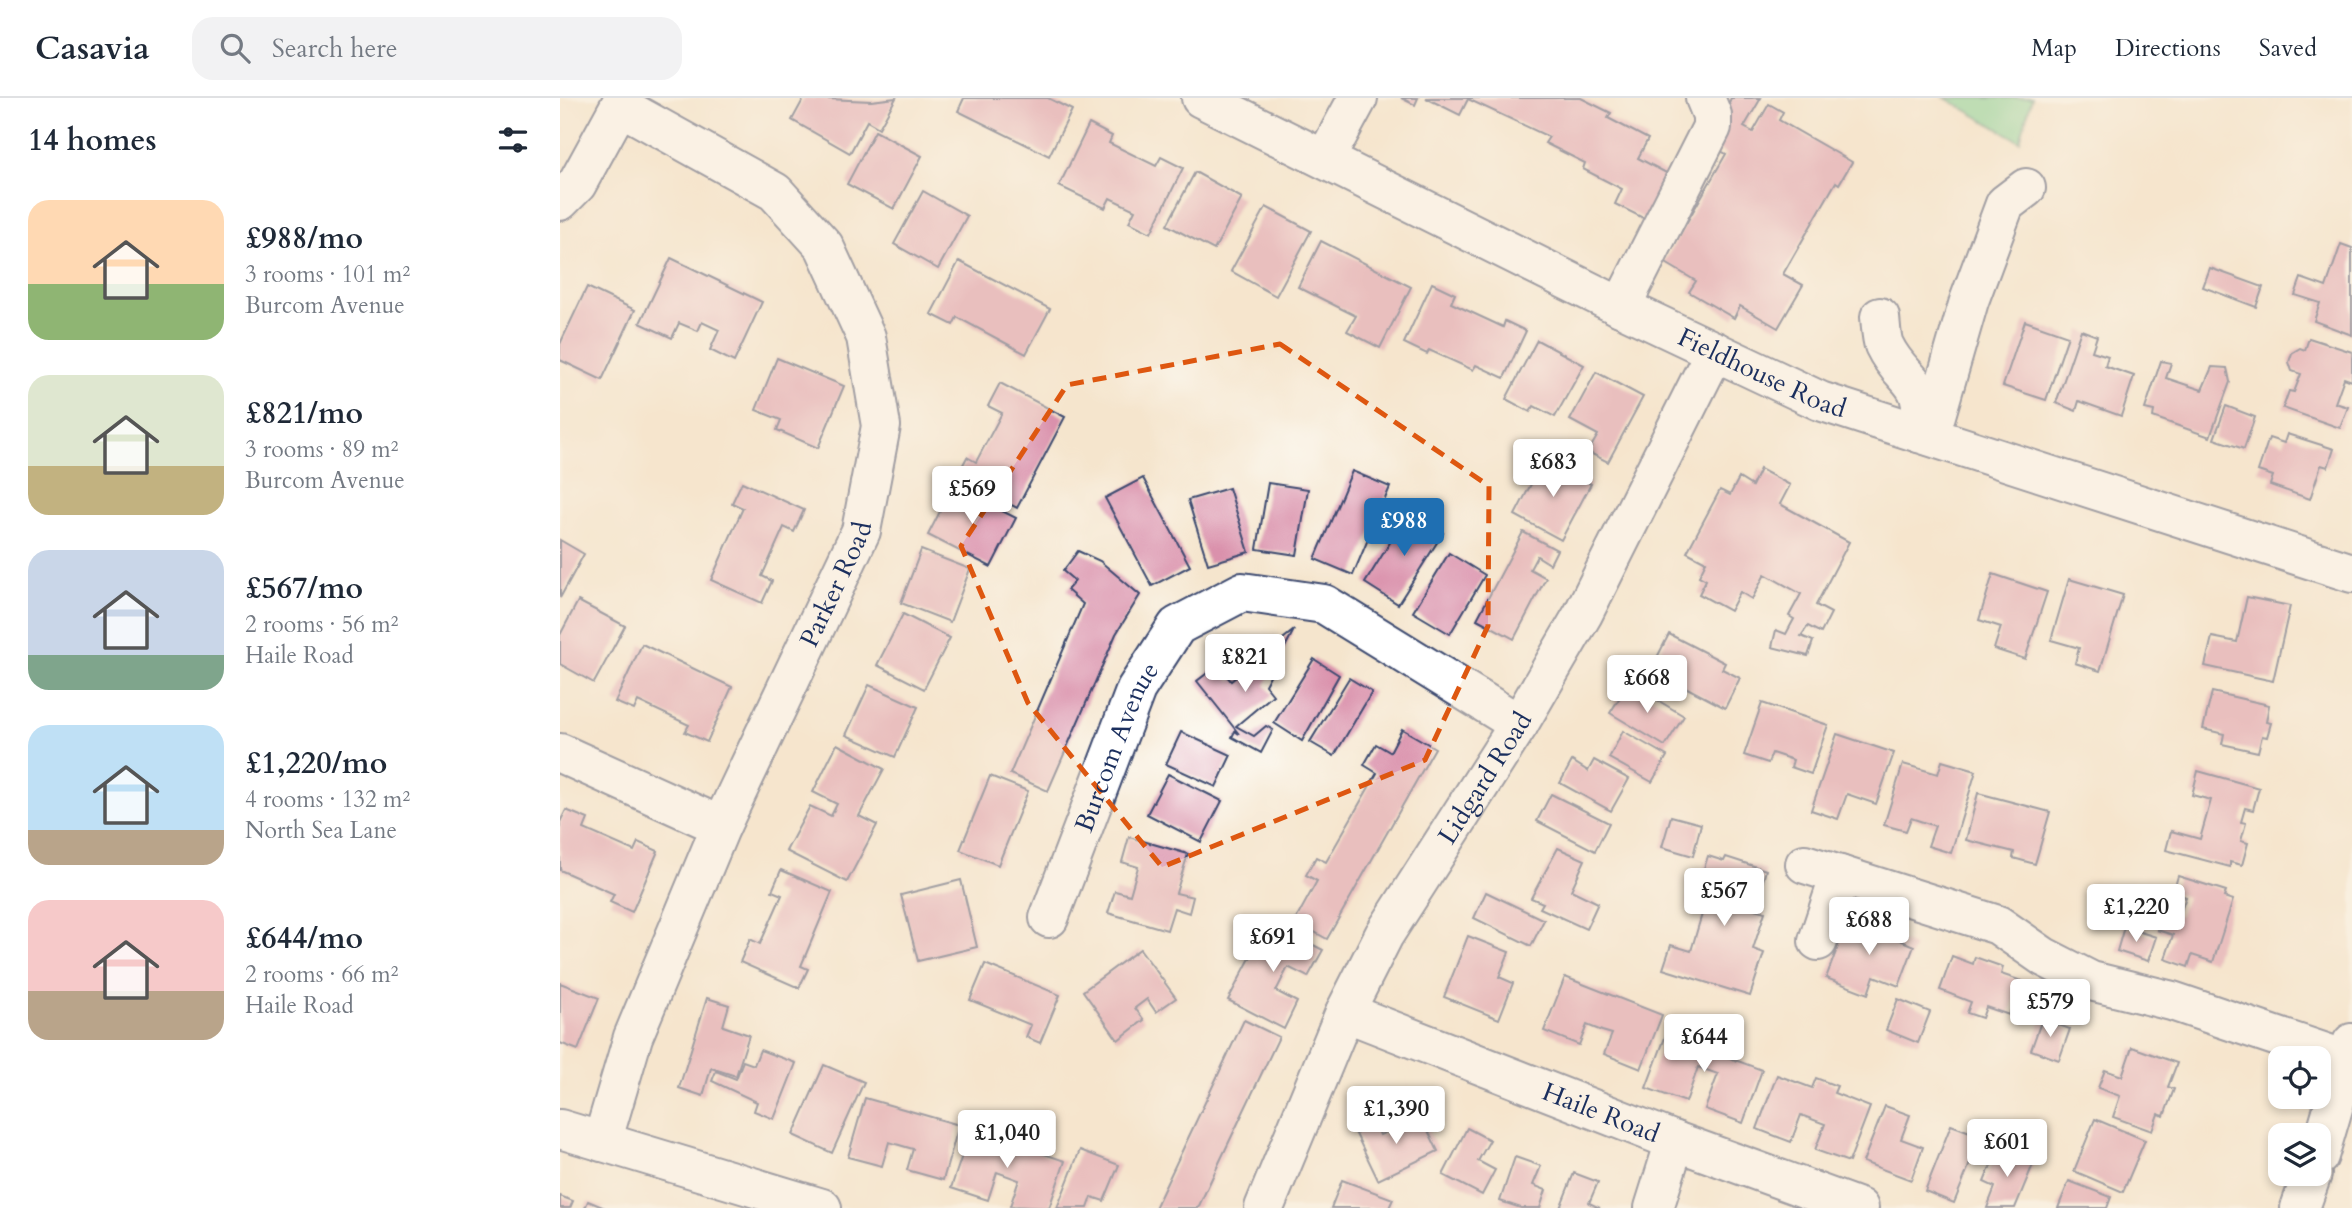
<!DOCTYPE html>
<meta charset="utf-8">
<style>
body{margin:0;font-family:Cardo,serif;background:#f2f2f3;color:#1f2937;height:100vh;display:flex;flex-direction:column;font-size:26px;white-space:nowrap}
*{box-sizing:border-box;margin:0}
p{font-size:23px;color:#747a83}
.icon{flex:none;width:38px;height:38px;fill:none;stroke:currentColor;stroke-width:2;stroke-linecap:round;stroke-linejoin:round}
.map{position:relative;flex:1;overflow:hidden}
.panel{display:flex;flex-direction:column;background:#fff;width:560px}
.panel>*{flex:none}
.tools{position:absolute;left:1708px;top:948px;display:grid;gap:14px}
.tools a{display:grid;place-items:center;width:63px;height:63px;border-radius:14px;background:#fff;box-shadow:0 4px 10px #0003;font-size:35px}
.price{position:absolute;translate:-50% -60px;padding:0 16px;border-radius:7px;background:#fff;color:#222;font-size:23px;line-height:46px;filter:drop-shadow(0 2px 4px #0008)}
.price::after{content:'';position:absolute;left:50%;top:42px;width:21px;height:16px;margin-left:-10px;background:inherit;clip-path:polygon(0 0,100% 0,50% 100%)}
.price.on{background:#1f6fb2;color:#fff}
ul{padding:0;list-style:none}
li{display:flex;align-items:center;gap:21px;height:175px;padding:0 28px}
li span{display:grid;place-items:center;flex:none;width:196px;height:140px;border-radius:21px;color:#555}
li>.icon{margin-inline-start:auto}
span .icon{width:84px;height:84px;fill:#fffc;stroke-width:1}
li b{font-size:30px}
h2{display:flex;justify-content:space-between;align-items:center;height:84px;padding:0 28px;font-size:30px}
header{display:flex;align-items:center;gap:42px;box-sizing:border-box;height:98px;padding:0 35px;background:#fff;border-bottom:2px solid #e0e1e3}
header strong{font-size:33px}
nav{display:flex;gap:38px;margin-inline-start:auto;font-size:24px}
.search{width:490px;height:63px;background:#f2f2f3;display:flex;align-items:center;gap:18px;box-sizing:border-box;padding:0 24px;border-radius:21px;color:#747a83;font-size:26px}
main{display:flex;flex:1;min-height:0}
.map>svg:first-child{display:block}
.green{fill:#7cd295;stroke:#4c807a;stroke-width:2}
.building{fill:#da91ac}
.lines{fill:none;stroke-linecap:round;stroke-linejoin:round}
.minor-casing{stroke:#3c4a6f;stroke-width:42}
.minor{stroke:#fff;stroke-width:38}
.marked{fill:none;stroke:#de5710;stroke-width:5;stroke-dasharray:14 9;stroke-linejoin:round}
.labels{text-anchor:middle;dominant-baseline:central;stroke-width:7;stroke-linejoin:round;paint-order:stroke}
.street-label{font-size:26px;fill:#1b2f5e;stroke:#fdfcf7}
</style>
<header>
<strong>Casavia</strong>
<div class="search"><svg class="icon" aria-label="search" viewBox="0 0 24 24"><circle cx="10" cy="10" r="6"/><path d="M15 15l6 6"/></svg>Search here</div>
<nav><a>Map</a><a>Directions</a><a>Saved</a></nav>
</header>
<main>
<section class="panel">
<h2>14 homes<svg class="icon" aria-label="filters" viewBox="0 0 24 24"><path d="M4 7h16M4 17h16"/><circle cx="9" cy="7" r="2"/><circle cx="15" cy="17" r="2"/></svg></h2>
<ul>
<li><span style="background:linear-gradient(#ffd9b3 60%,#8fb573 0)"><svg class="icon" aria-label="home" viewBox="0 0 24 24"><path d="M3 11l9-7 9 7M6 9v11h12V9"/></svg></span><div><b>£988/mo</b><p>3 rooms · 101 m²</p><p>Burcom Avenue</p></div></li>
<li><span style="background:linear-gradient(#dfe7d0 65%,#c2b280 0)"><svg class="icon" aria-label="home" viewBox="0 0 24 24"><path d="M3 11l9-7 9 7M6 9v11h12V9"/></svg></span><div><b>£821/mo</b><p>3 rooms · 89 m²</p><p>Burcom Avenue</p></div></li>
<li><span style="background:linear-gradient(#c9d6e8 75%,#7fa58c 0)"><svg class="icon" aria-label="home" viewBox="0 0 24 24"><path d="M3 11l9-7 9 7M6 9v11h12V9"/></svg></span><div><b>£567/mo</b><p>2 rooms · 56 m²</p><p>Haile Road</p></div></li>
<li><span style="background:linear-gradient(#bfe0f5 75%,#b9a48a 0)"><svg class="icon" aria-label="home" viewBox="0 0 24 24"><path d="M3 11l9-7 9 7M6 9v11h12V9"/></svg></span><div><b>£1,220/mo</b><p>4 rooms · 132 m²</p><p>North Sea Lane</p></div></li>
<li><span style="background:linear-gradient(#f6c9c9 65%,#b9a48a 0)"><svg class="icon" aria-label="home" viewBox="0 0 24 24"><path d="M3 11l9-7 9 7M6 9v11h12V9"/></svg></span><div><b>£644/mo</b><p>2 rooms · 66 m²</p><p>Haile Road</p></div></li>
</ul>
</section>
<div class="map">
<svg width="1792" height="1110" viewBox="0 0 1792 1110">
<rect width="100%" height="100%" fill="#fdfcf7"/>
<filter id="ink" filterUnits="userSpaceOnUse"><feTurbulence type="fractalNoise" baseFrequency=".0143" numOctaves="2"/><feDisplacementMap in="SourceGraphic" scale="14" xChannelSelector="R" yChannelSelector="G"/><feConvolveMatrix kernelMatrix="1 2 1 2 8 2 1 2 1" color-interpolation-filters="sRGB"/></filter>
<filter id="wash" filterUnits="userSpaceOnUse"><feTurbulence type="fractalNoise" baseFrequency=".00686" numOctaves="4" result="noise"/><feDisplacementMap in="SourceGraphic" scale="28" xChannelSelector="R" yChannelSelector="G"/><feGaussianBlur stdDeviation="1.57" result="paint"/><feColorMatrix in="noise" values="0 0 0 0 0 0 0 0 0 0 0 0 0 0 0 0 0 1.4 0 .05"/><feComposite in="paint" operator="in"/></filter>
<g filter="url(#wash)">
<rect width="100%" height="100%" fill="#f5e5cd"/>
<polygon class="green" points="1385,0 1472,0 1460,43"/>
<g id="blocks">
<g class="building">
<polygon points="244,0 311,3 336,0 319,30 307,23 290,55 232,22"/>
<polygon points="404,0 488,0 512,12 489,58 398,13"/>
<polygon points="841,0 858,0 855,7"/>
<polygon points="866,0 1021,0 1051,15 1048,20 1088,41 1078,60 1114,79 1091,124 1055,106 1062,91 1023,71 1025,65 985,45 989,39 908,1 900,17"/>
<polygon points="1171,0 1201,0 1184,29 1193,34 1209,6 1223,14 1219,22 1292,64 1279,86 1276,84 1223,176 1243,187 1218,230 1180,208 1174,220 1129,194 1136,183 1104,164 1166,56 1150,47"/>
<polygon points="529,26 552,38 549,45 596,68 601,59 623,70 591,135 569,124 575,112 550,100 545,110 499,88"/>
<polygon points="315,33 362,58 334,111 287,86"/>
<polygon points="635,74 682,100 654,152 607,127"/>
<polygon points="363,93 407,118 378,171 334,146"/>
<polygon points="706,109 751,133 716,198 671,173"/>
<polygon points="761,143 851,189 820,250 787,233 796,218 738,189"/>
<polygon points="1781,146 1792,150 1792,237 1754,223 1760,205 1735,197 1741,180 1766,189"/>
<polygon points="111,160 202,204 174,264 150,252 159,232 142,224 138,233 119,225 112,240 80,225"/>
<polygon points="399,163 490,211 466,256 397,219 393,227 371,216"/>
<polygon points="1650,170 1703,189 1696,209 1643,189"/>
<polygon points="872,185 895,196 891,205 943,229 945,223 966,233 944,280 916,267 913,272 869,252 867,256 844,245"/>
<polygon points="27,189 75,212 42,282 0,262 0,246"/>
<polygon points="1465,223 1508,238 1486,302 1443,288"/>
<polygon points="1521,232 1537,238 1532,253 1548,258 1545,268 1574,278 1561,318 1519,303 1516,313 1496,305"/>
<polygon points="1749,240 1792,254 1792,283 1784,280 1775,305 1788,309 1780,330 1723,310 1729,293 1734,294 1741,276 1732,273 1729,264 1732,255 1740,250 1745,252"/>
<polygon points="977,242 1024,267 995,319 974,308 970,314 946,301"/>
<polygon points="217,260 284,288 258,350 217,332 221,322 196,312"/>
<polygon points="1601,263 1611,265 1606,280 1642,292 1652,269 1667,270 1670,284 1650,339 1593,319 1594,313 1585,311"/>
<polygon points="1036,274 1083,299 1048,364 1028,354 1038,337 1010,322"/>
<polygon points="440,285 505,319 457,410 397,378 407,359 416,364 442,315 428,308"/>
<polygon points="1666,308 1695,319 1684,351 1654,341"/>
<polygon points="1727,336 1774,351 1768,369 1761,367 1750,401 1710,387 1713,378 1698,373 1709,340 1724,345"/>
<polygon points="984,361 1031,386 1001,442 955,417"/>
<polygon points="1200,371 1230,387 1220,406 1289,444 1256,507 1271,515 1261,535 1248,528 1241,538 1253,543 1248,558 1212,549 1216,532 1226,536 1234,521 1229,518 1241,496 1205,476 1192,501 1180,494 1170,513 1139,496 1146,482 1139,478 1146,464 1127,454 1160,392 1170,397 1179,380 1192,388"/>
<polygon points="792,373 830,389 793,477 755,461"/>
<polygon points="583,380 630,468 592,488 545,400"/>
<polygon points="182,384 244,412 234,434 224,429 202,478 212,483 202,505 151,482 183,410 172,405"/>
<polygon points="708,385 748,391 737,457 697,451"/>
<polygon points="393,388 456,420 431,469 368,437"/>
<polygon points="669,390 689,454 648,466 628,402"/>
<polygon points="849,414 883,435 838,506 805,485"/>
<polygon points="963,434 997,452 990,466 977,458 970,471 986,480 954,541 917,521"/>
<polygon points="0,442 24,456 0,500"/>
<polygon points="361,452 410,471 390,524 341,505"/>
<polygon points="518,453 540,463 580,497 556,536 488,693 450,676 523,506 507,492 515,483 503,473"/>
<polygon points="889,455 925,477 890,536 853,514"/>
<polygon points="1433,476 1487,494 1465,561 1434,551 1441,529 1419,522"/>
<polygon points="1509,481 1563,497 1540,573 1515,565 1519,550 1491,542"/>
<polygon points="1687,499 1730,508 1713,583 1645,568 1652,539 1677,544"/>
<polygon points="18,503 65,528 34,585 0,566 0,537"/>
<polygon points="343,516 390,540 364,591 317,567"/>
<polygon points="734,532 705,587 713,597 676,628 694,638 706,628 713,632 701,655 672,639 675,633 679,636 637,583 658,567 671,583"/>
<polygon points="1109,536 1165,565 1162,571 1180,580 1165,610 1091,571"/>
<polygon points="82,546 172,589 147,644 125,634 129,627 78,603 74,612 55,604"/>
<polygon points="754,561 779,577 742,643 714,625"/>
<polygon points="789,580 812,594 774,658 750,644"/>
<polygon points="1069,585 1124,618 1105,648 1050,615"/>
<polygon points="309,587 358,609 335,659 286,637"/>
<polygon points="1652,594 1709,607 1706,624 1711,625 1707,639 1702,638 1698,654 1662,646 1664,636 1643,631"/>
<polygon points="1202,605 1268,627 1251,676 1231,669 1233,662 1212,655 1208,665 1184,657"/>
<polygon points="842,631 875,650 767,841 735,823 757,783 746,777 756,759 766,764 817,675 804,667 816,646 830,654"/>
<polygon points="1063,633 1107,658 1092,684 1049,660"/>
<polygon points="621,634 671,657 656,689 606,666"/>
<polygon points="1277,636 1334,655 1316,706 1287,696 1278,721 1251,712"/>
<polygon points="277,646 324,671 299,718 317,727 287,784 226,753 250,708 271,718 277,706 253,694"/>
<polygon points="1034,662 1069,681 1051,713 1000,685 1012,663 1028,673"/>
<polygon points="1382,663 1416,673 1391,755 1368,748 1375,728 1351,720 1346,733 1324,727 1343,666 1378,676"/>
<polygon points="1638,673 1699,690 1693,712 1685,710 1681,724 1686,725 1681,743 1688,745 1682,767 1670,764 1670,769 1606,752 1611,733 1640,741 1651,702 1632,697"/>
<polygon points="608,676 662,703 641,744 587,716"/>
<polygon points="430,678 468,693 438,767 400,752"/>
<polygon points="1418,695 1490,714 1475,766 1453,760 1454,754 1406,742"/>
<polygon points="991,696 1049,725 1035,753 977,723"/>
<polygon points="6,712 28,721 24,731 74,753 78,744 98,753 72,814 50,804 54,796 0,772 0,724"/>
<polygon points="1111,718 1141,726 1133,758 1102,749"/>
<polygon points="569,739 628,756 616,795 633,799 629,815 614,810 607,832 548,815 555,793 570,797 578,769 562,764"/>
<polygon points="998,750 1025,762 1011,792 1038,805 1026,831 980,810 983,805 971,800"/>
<polygon points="1148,758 1164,763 1166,759 1206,772 1195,811 1205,814 1193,851 1204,855 1190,898 1103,871 1111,847 1131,853 1142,816 1132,813 1126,804 1129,794 1138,789"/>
<polygon points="221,772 272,794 241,868 248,871 239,890 180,864 190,841 200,846 210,824 222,797 212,793"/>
<polygon points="1618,778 1666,793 1664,799 1673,802 1653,864 1632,857 1628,869 1605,861 1613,837 1597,832 1604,813 1619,818 1626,799 1613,795"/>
<polygon points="401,782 417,849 358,863 341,797"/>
<polygon points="926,794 984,822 971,848 914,820"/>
<polygon points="1288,822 1308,830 1311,824 1338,834 1335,840 1354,848 1339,888 1314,878 1308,896 1266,880"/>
<polygon points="709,824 763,852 748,879 728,869 716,893 737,904 724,931 668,902"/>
<polygon points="1564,829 1596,839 1588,863 1557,853"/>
<polygon points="908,838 949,854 939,879 953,885 939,921 884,899"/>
<polygon points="580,851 616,900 596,914 587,901 575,910 584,922 558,942 523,893"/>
<polygon points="1392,858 1413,866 1415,859 1443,869 1441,876 1462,883 1449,917 1426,909 1422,920 1407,915 1411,904 1380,892"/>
<polygon points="425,866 500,897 480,945 466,939 471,927 410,902"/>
<polygon points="1005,879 1102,917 1081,971 1044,956 1052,936 1042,933 1027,927 1019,947 984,933"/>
<polygon points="0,885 39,900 18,952 0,945"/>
<polygon points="147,900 169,907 163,928 189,937 176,978 151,970 143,998 119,990"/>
<polygon points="1338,901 1370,914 1358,945 1326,932"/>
<polygon points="1482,921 1510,931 1499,962 1471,952"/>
<polygon points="684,922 719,939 659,1065 638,1110 595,1110"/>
<polygon points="1109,929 1153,945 1155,941 1171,947 1167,959 1202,972 1183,1025 1145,1011 1158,976 1138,969 1126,1004 1086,990"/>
<polygon points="1572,949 1617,965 1608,989 1614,991 1604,1018 1598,1016 1592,1033 1553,1019 1560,998 1538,990 1545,972 1562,978"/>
<polygon points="200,952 236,965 214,1021 194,1013 197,1004 152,983 156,973 176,981 183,963 194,967"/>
<polygon points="264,967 304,984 272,1055 233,1037"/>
<polygon points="1217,977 1252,990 1256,980 1277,988 1274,995 1310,1009 1289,1064 1255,1052 1265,1026 1241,1017 1231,1044 1197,1031"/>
<polygon points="305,1000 399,1027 383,1082 347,1072 353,1051 329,1044 322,1068 288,1059"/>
<polygon points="1325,1008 1350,1017 1341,1041 1363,1049 1351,1082 1303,1064"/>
<polygon points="861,1018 878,1053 818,1082 795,1034 814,1025 820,1037"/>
<polygon points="1535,1021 1585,1042 1563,1094 1514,1073"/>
<polygon points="1391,1027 1421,1038 1394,1105 1365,1093"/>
<polygon points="907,1030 930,1042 918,1063 935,1072 922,1097 883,1077"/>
<polygon points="411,1031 505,1063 489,1110 450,1108 459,1082 437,1074 428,1102 391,1090"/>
<polygon points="1438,1050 1474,1064 1455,1110 1427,1110 1435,1089 1424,1084"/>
<polygon points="520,1052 559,1067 544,1103 532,1099 528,1110 497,1110"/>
<polygon points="955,1059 981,1068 973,1087 986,1092 980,1110 961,1110 940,1103"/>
<polygon points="1014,1075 1038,1084 1029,1105 1040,1110 1000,1110"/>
<polygon points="782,1082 833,1101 829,1110 771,1110"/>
<polygon points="1509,1083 1551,1099 1547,1110 1498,1110"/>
<polygon points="0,1098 13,1103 10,1110 0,1110"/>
<polygon points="28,1103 45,1110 25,1110"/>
</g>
</g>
</g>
<g filter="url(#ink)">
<use href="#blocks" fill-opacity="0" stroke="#3c4a6f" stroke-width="2"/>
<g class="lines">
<defs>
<g id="minor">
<path id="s1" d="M641 0 1061 209 1260 303 1792 475"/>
<polyline points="765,61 798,0"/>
<polyline points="0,103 17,86 64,0"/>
<polyline points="1061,209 1152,29 1152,17 1145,0"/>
<path d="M1320 219C1321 227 1321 239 1324 247 1343 287 1369 279 1359 335"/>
<polyline points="1370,338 1409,203 1445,106 1466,90"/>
<polyline points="0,655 161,728"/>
<polyline points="1245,766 1438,827 1484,859 1531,883 1612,903 1789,963"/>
<path id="s2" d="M489 820 576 591 617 528 682 494 764 506 959 626"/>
<polyline points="1258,843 1280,777"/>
<path id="s3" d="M785 914 1115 1043 1299 1110"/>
<polyline points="0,1031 262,1110"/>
<path id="s4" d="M42 1044 73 939 161 728 301 433 321 328 306 239 264 148 215 94 60 8"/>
<polyline points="1759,1058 1792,945"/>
<path id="s5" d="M704 1110 785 914 824 837 959 626 1023 516 1155 253"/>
<polyline points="1094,1110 1115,1043"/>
<polyline points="1740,1110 1752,1076"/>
</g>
</defs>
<use href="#minor" class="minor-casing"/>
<use href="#minor" class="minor"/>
</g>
</g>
<path d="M0 0H1792V1110H0ZM720 246 929 388 928 528 865 662 602 769 468 605 401 448 507 287Z" fill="#f5e5cd" fill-opacity=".55" fill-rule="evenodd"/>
<path class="marked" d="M720 246 929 388 928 528 865 662 602 769 468 605 401 448 507 287Z"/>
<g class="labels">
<g class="street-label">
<text stroke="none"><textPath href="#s1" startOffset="625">Fieldhouse Road</textPath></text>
<text stroke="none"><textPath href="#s4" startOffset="606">Parker Road</textPath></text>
<text stroke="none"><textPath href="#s2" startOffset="184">Burcom Avenue</textPath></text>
<text stroke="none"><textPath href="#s5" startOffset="485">Lidgard Road</textPath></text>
<text stroke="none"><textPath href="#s3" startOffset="275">Haile Road</textPath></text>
</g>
</g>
</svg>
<div class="tools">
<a><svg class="icon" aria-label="locate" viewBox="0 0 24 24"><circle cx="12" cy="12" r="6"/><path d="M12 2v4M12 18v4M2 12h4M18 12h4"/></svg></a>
<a><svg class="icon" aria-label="layers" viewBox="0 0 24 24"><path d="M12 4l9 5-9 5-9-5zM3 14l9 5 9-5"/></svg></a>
</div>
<b class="price" style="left:993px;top:401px">£683</b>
<b class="price" style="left:412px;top:428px">£569</b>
<b class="price on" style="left:844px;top:460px">£988</b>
<b class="price" style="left:685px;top:596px">£821</b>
<b class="price" style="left:1087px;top:617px">£668</b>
<b class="price" style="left:1164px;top:830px">£567</b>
<b class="price" style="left:1576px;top:846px">£1,220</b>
<b class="price" style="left:1309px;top:859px">£688</b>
<b class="price" style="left:713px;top:876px">£691</b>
<b class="price" style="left:1490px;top:941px">£579</b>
<b class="price" style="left:1144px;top:976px">£644</b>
<b class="price" style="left:836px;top:1048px">£1,390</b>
<b class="price" style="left:447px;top:1072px">£1,040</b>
<b class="price" style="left:1447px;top:1081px">£601</b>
</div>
</main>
